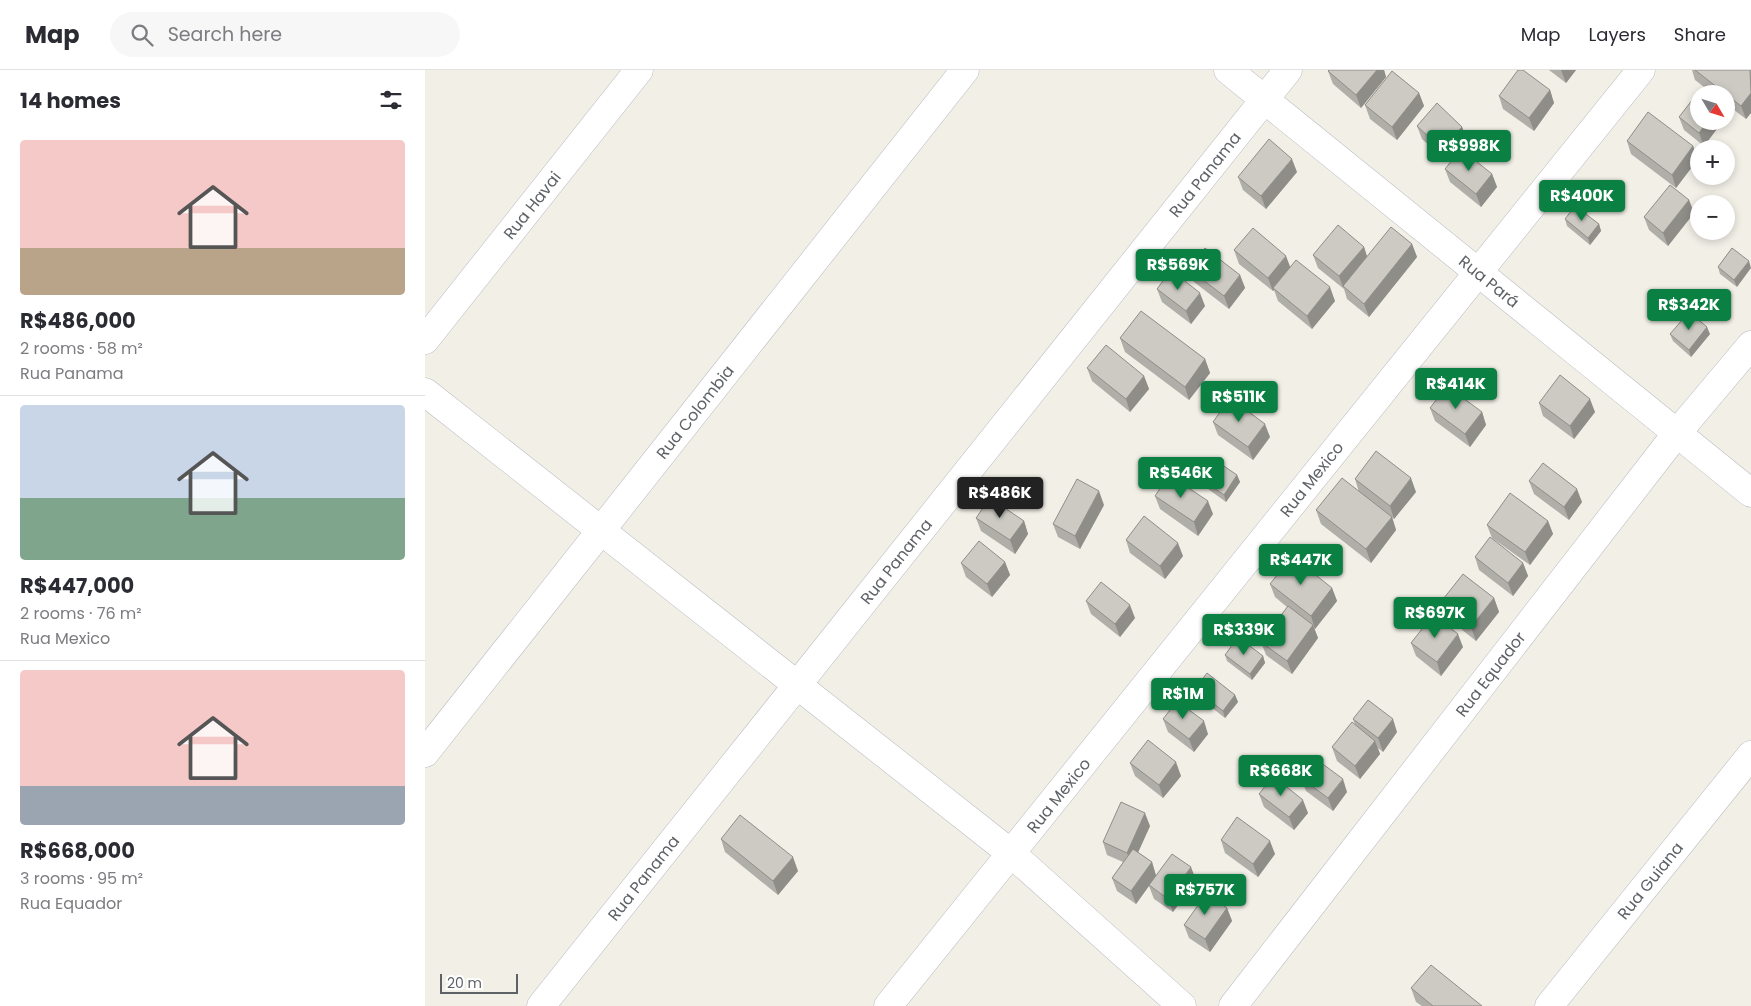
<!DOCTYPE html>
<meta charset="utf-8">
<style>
body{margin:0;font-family:Poppins,sans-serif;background:#f7f7f7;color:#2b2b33;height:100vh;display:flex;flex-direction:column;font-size:19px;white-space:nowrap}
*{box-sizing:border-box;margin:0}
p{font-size:16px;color:#7c7c81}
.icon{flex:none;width:28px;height:28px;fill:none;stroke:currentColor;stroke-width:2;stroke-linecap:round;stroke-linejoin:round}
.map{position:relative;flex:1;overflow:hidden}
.panel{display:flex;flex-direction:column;background:#fff;width:425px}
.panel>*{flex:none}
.needle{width:32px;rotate:128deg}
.buttons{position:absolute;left:1265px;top:15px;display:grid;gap:10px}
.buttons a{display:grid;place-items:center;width:45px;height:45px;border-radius:50%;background:#fff;box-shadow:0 2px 8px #0003;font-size:25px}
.scale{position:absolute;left:15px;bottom:12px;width:78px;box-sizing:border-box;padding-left:5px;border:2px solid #5e6267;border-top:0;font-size:14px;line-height:18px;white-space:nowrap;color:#5e6267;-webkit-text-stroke:4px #fff;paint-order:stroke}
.price{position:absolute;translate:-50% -42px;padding:0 11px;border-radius:5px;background:#0b8043;color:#fff;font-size:16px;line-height:32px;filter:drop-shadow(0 1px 2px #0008)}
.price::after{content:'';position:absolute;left:50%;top:30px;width:15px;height:11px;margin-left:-8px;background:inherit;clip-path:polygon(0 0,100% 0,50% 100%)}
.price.on{background:#222;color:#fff}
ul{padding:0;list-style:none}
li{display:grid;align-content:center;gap:10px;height:265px;padding:0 20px}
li+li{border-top:1px solid #e1e1e2}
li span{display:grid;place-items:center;height:155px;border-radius:5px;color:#555}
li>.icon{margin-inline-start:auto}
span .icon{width:90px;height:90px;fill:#fffc;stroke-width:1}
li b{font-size:21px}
h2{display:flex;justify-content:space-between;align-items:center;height:60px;padding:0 20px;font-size:21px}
header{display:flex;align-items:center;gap:30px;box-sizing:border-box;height:70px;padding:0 25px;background:#fff;border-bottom:1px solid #e1e1e2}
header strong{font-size:24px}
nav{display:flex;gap:28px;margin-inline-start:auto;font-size:18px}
.search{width:350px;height:45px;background:#f7f7f7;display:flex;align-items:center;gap:12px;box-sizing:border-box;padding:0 18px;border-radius:28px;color:#7c7c81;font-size:19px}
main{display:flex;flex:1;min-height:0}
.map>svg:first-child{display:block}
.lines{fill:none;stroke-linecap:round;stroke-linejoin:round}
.minor-casing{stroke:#b9bcc0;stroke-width:29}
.minor{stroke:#fff;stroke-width:28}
.wall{fill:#afaea8}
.shaded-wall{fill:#8f8d88}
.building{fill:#cccac3;stroke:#8f8d88}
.labels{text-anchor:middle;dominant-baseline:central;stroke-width:5;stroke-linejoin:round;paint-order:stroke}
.street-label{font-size:16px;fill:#5e6267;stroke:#fff}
</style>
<header>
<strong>Map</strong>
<div class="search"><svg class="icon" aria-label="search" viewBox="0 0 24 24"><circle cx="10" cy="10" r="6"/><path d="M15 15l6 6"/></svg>Search here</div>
<nav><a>Map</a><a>Layers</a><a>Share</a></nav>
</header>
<main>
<section class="panel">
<h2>14 homes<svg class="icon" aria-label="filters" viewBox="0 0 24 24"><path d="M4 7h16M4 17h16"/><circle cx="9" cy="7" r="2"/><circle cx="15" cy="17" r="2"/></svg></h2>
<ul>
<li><span style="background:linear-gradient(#f6c9c9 70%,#b9a48a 0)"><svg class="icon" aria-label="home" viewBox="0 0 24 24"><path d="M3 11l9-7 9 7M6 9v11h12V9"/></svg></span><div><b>R$486,000</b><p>2 rooms · 58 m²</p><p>Rua Panama</p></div></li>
<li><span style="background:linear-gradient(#c9d6e8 60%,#7fa58c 0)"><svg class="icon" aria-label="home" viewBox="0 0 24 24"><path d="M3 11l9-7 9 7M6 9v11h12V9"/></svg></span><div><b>R$447,000</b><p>2 rooms · 76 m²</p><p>Rua Mexico</p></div></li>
<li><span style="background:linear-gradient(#f6c9c9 75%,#9aa5b1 0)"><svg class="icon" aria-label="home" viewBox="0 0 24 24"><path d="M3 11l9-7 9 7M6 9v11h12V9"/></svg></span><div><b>R$668,000</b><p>3 rooms · 95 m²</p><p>Rua Equador</p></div></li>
</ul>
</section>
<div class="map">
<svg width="1326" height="936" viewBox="0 0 1326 936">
<rect width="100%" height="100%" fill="#f1efe6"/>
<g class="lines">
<defs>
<g id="minor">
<path id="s1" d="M803 0 1326 423"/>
<path id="s2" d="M0 270 214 0"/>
<polyline points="0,322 587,784 757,936"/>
<path id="s3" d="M0 683 540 0"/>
<path id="s4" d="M116 936 863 0"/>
<path id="s5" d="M463 936C716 626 963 310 1216 0"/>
<path id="s6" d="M808 936 1252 363 1326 275"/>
<path id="s7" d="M1124 936 1326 685"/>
</g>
</defs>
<use href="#minor" class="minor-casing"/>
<use href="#minor" class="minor"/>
</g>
<g class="wall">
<polygon points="904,0 959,0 961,7 936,38 908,14 903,1"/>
<polygon points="1124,0 1151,0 1141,13"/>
<polygon points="1267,0 1326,0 1326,43 1321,49 1301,34 1301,24 1288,24 1270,10"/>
<polygon points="1125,20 1129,33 1109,61 1078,39 1074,26"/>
<polygon points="994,23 999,36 972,70 945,49 940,35"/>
<polygon points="1254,47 1274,51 1298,51 1279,76 1259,60"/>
<polygon points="992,56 1037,57 1042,70 1022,92 997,69"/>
<polygon points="1202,71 1268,76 1273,89 1251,118 1206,84"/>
<polygon points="1020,99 1067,104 1072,117 1056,137 1025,112"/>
<polygon points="872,102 841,139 818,120 813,107"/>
<polygon points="1264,130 1269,143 1243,176 1224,160 1219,147"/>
<polygon points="1140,149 1174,154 1176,161 1165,175 1142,156"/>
<polygon points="987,174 992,187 944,247 922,229 919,219 893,198 888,185 939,177 942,186"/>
<polygon points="1307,178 1312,217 1295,204 1293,197"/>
<polygon points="809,180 866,197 910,231 887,259 853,231 849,220 848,221 814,194"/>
<polygon points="764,199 815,205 820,218 804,239 769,212"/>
<polygon points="732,219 780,236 766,254 737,232"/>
<polygon points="1245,264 1285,264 1266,287 1248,271"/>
<polygon points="695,268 780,289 785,303 764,330 700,282"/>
<polygon points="662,298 719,306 724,319 705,342 667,311"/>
<polygon points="1114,333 1170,342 1149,369 1118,346"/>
<polygon points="1005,338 1057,342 1061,355 1045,377 1010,351"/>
<polygon points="788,352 845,367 828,390 793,365"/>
<polygon points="812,405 815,412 801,432 779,416 776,409"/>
<polygon points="930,409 991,422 969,449 967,447 971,460 946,493 896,454 891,440 934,422"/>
<polygon points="1104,411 1157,432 1144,450 1109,424"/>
<polygon points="730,426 788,444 773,466 735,439"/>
<polygon points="679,435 655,479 633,467 628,454"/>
<polygon points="551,448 599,451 603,464 590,484 556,461"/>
<polygon points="1123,451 1128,464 1105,495 1067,468 1062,455"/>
<polygon points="701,470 758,486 740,509 705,483"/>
<polygon points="1050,487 1098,493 1103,506 1088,526 1054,500"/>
<polygon points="580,492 585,505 567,527 541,507 536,493"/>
<polygon points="845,514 907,518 912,531 890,559 889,558 893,568 867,604 841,585 836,572 862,537 850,527"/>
<polygon points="1069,528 1074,542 1051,571 1020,546 1015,533"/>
<polygon points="661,531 710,548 695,567 666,544"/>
<polygon points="986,573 1038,577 1016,606 991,586"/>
<polygon points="800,585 838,586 840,593 827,610 802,591"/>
<polygon points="770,619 810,625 813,632 800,648 772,626"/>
<polygon points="738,649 783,664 769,682 743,662"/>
<polygon points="928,649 972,662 958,682 953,678 955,684 935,709 912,691 907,677 930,655"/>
<polygon points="705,693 756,706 738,728 710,706"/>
<polygon points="876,708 922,722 908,741 881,721"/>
<polygon points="834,724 883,743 869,760 839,737"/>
<polygon points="725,756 713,782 727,792 731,805 771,810 748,842 729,829 724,816 711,834 692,821 687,808 698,792 682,785 678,772"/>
<polygon points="296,769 373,801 353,825 300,782"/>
<polygon points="796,770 850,784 833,807 800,783"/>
<polygon points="802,838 807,851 785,882 764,868 759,855"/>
<polygon points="986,918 1057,936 997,936 991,932"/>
</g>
<g class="shaded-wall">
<polygon points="952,0 959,0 961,7 936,38 931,25"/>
<polygon points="1136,0 1151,0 1141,13"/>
<polygon points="1125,20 1129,33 1109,61 1104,48"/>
<polygon points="994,23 999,36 972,70 967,57"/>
<polygon points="1326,23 1326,43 1321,49 1316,36"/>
<polygon points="1283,51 1298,51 1279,76 1274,63"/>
<polygon points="1037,57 1042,70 1022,92 1017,79"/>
<polygon points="1268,76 1273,89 1251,118 1247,105"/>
<polygon points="867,89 872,102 841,139 836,126"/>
<polygon points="1067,104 1072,117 1056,137 1051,124"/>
<polygon points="1264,130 1269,143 1243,176 1238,163"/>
<polygon points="1174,154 1176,161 1165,175 1163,168"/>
<polygon points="987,174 992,187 944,247 939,234"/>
<polygon points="939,177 943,190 918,217 914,206"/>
<polygon points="861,186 866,199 848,218 849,220 848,221 843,208"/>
<polygon points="1324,191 1326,198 1312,217 1309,210"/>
<polygon points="815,205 820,218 804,239 799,226"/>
<polygon points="905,217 910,231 887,259 882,246"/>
<polygon points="775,223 780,236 766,254 761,241"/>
<polygon points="1282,257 1285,264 1266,287 1264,280"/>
<polygon points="780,289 785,303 764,330 760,317"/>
<polygon points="719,306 724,319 705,342 701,329"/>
<polygon points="1165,329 1170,342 1149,369 1145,356"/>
<polygon points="1057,342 1061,355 1045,377 1040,364"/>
<polygon points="840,354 845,367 828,390 823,377"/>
<polygon points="812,405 815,412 801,432 799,425"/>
<polygon points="986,408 991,422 969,449 965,436"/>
<polygon points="1152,419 1157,432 1144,450 1139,437"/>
<polygon points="674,421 679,435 655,479 650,466"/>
<polygon points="783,431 788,444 773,466 769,452"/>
<polygon points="967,447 971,460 946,493 941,479"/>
<polygon points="599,451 603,464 590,484 585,470"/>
<polygon points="1123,451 1128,464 1105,495 1100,482"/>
<polygon points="753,473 758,486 740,509 735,496"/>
<polygon points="580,492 585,505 567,527 562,514"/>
<polygon points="1098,493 1103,506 1088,526 1083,513"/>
<polygon points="907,518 912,531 890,559 886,546"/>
<polygon points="1069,528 1074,542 1051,571 1046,557"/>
<polygon points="705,535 710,548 695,567 690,554"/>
<polygon points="888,555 893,568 867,604 862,591"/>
<polygon points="1033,564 1038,577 1016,606 1012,592"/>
<polygon points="838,586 840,593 827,610 825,604"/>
<polygon points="810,625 813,632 800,648 798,641"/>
<polygon points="968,649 972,662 958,682 953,668"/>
<polygon points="779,651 783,664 769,682 764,669"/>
<polygon points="950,671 955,684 935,709 930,696"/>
<polygon points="751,692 756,706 738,728 734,715"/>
<polygon points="918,709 922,722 908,741 903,728"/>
<polygon points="878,730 883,743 869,760 864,747"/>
<polygon points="720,743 725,756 707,796 702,783"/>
<polygon points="845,771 850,784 833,807 828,794"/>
<polygon points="368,787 373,801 353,825 348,811"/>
<polygon points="727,792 731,806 711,834 706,821"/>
<polygon points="766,797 771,810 748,842 743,829"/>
<polygon points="802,838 807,851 785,882 780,869"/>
</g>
<g class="building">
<polygon points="904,0 952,0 931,25 903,1"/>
<polygon points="1093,0 1098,0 1125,20 1104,48 1074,26"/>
<polygon points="1270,0 1325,0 1326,23 1316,36"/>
<polygon points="967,1 994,23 967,57 940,35"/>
<polygon points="1275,20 1280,24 1274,24 1274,51 1283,51 1274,63 1254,47"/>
<polygon points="1012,33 1037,57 1017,79 992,56"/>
<polygon points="1223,42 1268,76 1247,105 1202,71"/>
<polygon points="844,69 867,89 836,126 813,107"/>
<polygon points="1036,79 1067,104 1051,124 1020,99"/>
<polygon points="1245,115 1264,130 1238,163 1219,147"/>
<polygon points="1150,136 1174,154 1163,168 1140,149"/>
<polygon points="913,155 939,177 914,206 888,185"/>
<polygon points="966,157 987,174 939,234 918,216"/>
<polygon points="828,158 861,186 843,208 809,180"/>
<polygon points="780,178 815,205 799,226 764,199"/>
<polygon points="1307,178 1324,191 1309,210 1293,197"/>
<polygon points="871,190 905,217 882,246 848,218"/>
<polygon points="746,200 775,223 761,241 732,219"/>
<polygon points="716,241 780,289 760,317 695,268"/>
<polygon points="1264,242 1282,257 1264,280 1245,264"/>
<polygon points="681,275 719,306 701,329 662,298"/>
<polygon points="1135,305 1165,329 1145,356 1114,333"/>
<polygon points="1022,316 1057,342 1040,364 1005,338"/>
<polygon points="805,328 840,354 823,377 788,352"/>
<polygon points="951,381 986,408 965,436 930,409"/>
<polygon points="790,390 812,405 799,425 776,409"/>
<polygon points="1118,393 1152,419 1139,437 1104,411"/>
<polygon points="744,405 783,431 769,452 730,426"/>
<polygon points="917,408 967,447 941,479 891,440"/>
<polygon points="652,409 674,421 650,466 628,454"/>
<polygon points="1085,423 1123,451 1100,482 1062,455"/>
<polygon points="565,428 599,451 585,470 551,448"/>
<polygon points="719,446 753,473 735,496 701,470"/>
<polygon points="1065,467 1098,493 1083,513 1050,487"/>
<polygon points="554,471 580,492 562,514 536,493"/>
<polygon points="867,486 907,518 886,546 845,514"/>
<polygon points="1038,504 1069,528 1046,557 1015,533"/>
<polygon points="676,512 705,535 690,554 661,531"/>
<polygon points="863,536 888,555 862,591 836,572"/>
<polygon points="1008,545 1033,564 1012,592 986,573"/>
<polygon points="813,567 838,586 825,604 800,585"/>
<polygon points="782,603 810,625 798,641 770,619"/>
<polygon points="943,630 968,649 953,668 928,649"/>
<polygon points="752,631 779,651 764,669 738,649"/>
<polygon points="927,652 950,671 930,696 907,677"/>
<polygon points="723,670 751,692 734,715 705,693"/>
<polygon points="891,689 918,709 903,728 876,708"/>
<polygon points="848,706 878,730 864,747 834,724"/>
<polygon points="696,732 720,743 702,783 678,772"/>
<polygon points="315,745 368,787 348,811 296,769"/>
<polygon points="812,747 845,771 828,794 796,770"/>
<polygon points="708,779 727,792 706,821 687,808"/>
<polygon points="747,784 766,797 743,829 724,815"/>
<polygon points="781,824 802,838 780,869 759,855"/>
<polygon points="1006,895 1057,936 1008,936 986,918"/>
</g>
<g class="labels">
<g class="street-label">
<text stroke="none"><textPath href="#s4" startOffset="1064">Rua Panama</textPath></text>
<text stroke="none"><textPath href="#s2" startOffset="172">Rua Havai</textPath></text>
<text stroke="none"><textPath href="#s1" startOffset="336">Rua Pará</textPath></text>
<text stroke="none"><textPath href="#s3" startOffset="435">Rua Colombia</textPath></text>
<text stroke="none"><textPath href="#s5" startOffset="676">Rua Mexico</textPath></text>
<text stroke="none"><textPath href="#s4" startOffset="569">Rua Panama</textPath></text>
<text stroke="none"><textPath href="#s6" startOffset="420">Rua Equador</textPath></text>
<text stroke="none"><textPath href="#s5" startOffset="271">Rua Mexico</textPath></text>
<text stroke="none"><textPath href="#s4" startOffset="164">Rua Panama</textPath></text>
<text stroke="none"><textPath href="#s7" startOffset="161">Rua Guiana</textPath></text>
</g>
</g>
</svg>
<div class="buttons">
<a><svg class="needle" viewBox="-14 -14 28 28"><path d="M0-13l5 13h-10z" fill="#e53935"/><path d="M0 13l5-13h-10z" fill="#7c7c81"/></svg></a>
<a>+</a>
<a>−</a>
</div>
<div class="scale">20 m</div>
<b class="price" style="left:1044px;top:102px">R$998K</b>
<b class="price" style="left:1157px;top:152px">R$400K</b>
<b class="price" style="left:753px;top:221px">R$569K</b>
<b class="price" style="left:1264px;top:261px">R$342K</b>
<b class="price" style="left:1031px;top:340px">R$414K</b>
<b class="price" style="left:814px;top:353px">R$511K</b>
<b class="price" style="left:756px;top:429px">R$546K</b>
<b class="price on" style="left:575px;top:449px">R$486K</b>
<b class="price" style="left:876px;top:516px">R$447K</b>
<b class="price" style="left:1010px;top:569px">R$697K</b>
<b class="price" style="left:819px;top:586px">R$339K</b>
<b class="price" style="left:758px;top:650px">R$1M</b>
<b class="price" style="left:856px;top:727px">R$668K</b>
<b class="price" style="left:780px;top:846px">R$757K</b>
</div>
</main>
